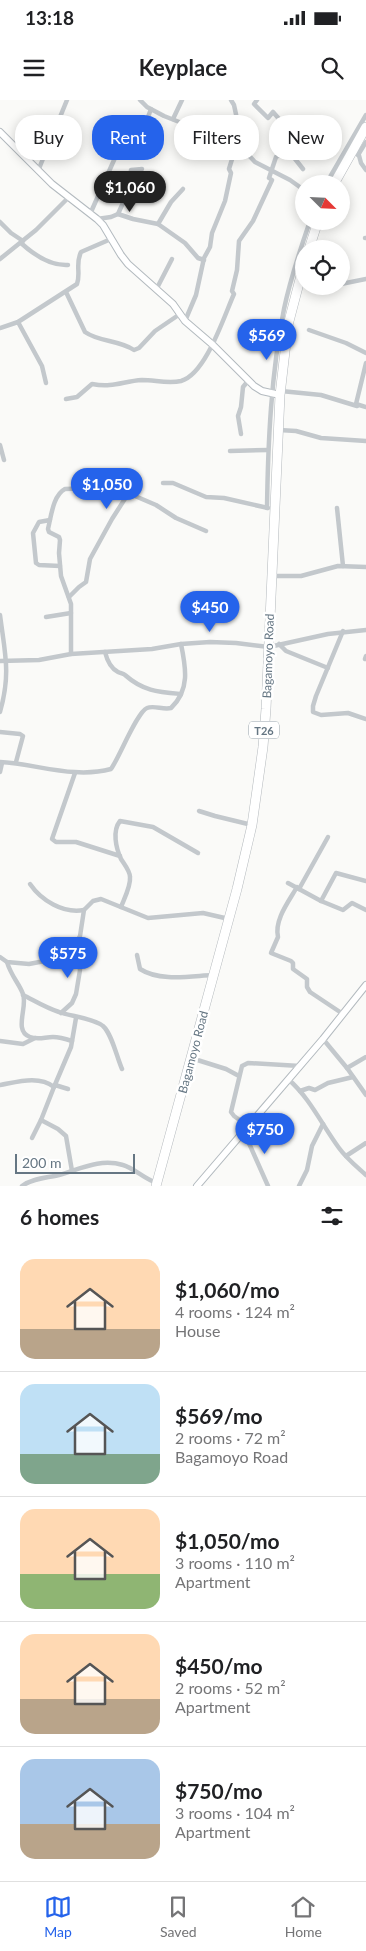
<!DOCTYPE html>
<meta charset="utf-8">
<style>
body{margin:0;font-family:Lato,sans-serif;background:#f2f2f2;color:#202124;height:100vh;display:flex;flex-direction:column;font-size:19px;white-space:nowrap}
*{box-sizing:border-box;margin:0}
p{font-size:16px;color:#757577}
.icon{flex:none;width:28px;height:28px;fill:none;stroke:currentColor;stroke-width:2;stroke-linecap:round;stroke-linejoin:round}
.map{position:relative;height:1086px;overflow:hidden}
.details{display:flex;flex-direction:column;background:#fff;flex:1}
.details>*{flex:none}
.guide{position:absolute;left:15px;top:15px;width:336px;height:45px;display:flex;gap:10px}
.needle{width:32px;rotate:114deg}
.controls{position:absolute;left:295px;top:75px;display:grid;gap:10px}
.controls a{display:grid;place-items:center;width:55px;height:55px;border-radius:50%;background:#fff;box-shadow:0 2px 12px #0003;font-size:25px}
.scale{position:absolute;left:15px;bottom:12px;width:120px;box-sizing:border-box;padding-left:5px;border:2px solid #657683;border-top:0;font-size:14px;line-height:18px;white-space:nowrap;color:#657683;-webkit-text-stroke:4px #fff;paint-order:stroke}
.price{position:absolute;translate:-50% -42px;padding:0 11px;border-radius:18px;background:#2563eb;color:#fff;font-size:16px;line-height:32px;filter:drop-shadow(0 1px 2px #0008)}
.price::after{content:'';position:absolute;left:50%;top:30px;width:15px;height:11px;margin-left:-8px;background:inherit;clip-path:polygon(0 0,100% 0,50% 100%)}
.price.on{background:#222;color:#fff}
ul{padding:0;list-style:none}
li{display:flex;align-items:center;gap:15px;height:125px;padding:0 20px}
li+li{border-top:1px solid #e0e0e0}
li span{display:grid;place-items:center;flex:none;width:140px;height:100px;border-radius:15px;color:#555}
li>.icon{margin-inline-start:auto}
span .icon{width:60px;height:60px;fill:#fffc;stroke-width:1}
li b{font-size:21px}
h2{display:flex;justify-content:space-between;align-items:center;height:60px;padding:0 20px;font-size:21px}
.pill{padding:0 18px;border-radius:20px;background:#fff;box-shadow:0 2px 12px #0003;font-size:18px;line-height:45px}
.pill.on{background:#2563eb;color:#fff}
.status{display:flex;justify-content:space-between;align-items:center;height:35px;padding:0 25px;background:#fff;direction:ltr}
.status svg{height:14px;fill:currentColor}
header{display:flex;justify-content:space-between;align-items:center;height:65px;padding:0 20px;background:#fff;font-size:22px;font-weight:700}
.tabs{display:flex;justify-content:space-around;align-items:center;height:70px;border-top:1px solid #e0e0e0;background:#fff;font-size:14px;color:#757577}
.tabs a{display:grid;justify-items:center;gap:2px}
.tabs .on{color:#2563eb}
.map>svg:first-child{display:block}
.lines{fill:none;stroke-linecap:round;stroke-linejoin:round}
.secondary-casing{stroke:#b3babf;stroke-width:8}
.highway-casing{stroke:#b4b9bd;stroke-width:10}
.street{stroke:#c3c8cc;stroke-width:4.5}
.secondary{stroke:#fff;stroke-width:6}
.highway{stroke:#fff;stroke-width:9}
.labels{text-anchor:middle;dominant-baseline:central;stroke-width:5;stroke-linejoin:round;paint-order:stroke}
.shield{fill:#fff;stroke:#939fa8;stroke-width:1}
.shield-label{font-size:11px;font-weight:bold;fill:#657683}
.street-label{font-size:12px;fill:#657683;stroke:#fff}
</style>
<div class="status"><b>13:18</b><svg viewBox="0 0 49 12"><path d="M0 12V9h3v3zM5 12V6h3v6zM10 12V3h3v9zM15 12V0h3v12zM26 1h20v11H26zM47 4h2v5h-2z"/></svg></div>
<header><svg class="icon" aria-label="menu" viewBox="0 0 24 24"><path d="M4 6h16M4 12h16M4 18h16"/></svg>Keyplace<svg class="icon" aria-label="search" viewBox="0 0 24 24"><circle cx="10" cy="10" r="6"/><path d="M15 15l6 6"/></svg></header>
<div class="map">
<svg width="366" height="1086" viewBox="0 0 366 1086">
<rect width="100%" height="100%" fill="#fafaf8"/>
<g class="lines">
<defs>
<g id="secondary">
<polyline points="0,32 52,84 97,119 103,125 121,155 128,164 173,204 185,221 213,245 254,286 262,291 280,295"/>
<polyline points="197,1086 323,939 366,885"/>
</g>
<g id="highway">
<polyline points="334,84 366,27"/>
<polyline points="309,149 318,121"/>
<polyline points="156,1086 237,789 252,725 263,647 266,609 280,295 288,225 304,164"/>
</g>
</defs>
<use href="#secondary" class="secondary-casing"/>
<use href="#highway" class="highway-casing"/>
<g class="street">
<polyline points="140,0 147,7 164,16 240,46 255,62 290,80 304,90"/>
<polyline points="257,0 254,4 268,18 273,12 280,20 272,35 281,41 303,69"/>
<polyline points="173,19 182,0"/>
<polyline points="357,48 361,63 366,70"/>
<polyline points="358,55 366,42"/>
<polyline points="38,71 67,0"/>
<polyline points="107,77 128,88"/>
<polyline points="326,84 366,15"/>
<polyline points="91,112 122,42 139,41 151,9"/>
<polyline points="118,114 133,119 158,124 185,143 198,158 204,160"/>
<polyline points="97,119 111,117 118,114 127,94 131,70 142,69"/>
<polyline points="0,122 11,133 23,141"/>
<polyline points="158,124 171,102 183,89"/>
<polyline points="365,138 366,138"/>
<path d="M21 143C33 154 50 166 68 165"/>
<polyline points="0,159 36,130 69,97"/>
<polyline points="341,184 366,179"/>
<polyline points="157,188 172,159"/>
<path d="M66 192 85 232C99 242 119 240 134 250L139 248 155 231 180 214"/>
<polyline points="185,221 196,195 204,158 210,147 212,133 225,101 231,73 229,69 240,33 234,5 231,0"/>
<polyline points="18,222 42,266 46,283"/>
<path d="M0 228 18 222 77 184C81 173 75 164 81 152L111 139"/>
<polyline points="309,230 346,243 366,253"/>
<polyline points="366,263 356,304 366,307"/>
<polyline points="281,291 321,295 357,306"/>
<path d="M66 299 77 297 92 284C114 288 123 281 142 280 155 280 168 284 181 281 206 274 224 216 234 194L232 191 237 170 239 141 253 121 272 80 269 78 276 57 285 52 287 47"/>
<polyline points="279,330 296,331 321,338 366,341"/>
<polyline points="241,334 238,316 241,307 243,287 248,281"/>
<polyline points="0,345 4,360"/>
<polyline points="230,351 268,350"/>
<polyline points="163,383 173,383 206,397 224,398 268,408"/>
<path d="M267 408C268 342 271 274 284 209 290 180 300 150 310 121"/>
<polyline points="337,408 343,466"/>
<polyline points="50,420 39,422 33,433 36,463 39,465 60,466"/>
<polyline points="272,476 301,476 338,466 366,467"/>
<polyline points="69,497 79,487 86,482 90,459 112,419 128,394"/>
<path d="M0 515C5 554 11 573 0 612"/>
<polyline points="46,517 71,513"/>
<polyline points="343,531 316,596 313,606 313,612 321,615 348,613 366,619"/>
<polyline points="279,544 286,551 328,568"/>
<path d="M105 552C107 560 110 568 118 572 120 573 124 574 125 575 143 591 158 592 181 594"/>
<path d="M71 554V504L61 476 59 453 60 440 59 437 49 432 48 429C51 417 53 395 65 389L92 388 95 387 97 383 107 384 156 405 176 418 206 431"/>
<polyline points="365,559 366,556"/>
<polyline points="0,561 39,560 71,554 152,549 181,544 210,542 236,543 269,547 328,534 366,530"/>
<polyline points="0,632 20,634 23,636 16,662"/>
<path d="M0 662C37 664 74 679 111 669 119 658 137 612 147 608 154 605 163 610 171 608 190 590 186 568 181 544"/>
<polyline points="0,672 2,663"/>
<polyline points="75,673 52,739 56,742 76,742 120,756"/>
<polyline points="199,711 215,716 252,725"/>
<polyline points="288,783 321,801 343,810 352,803 366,810"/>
<path d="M30 784C41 800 63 814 84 810"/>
<path d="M297 787C289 801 274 820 278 837L271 853 291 861 293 863V869L307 879V887L310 892 343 914"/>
<polyline points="299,789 328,737"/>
<polyline points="321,801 336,773 366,781"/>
<path d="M121 807C124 799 131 786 130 777 130 771 124 764 121 759 116 748 112 731 120 721L153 727 198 753"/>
<path d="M137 855 140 869C160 882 191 876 213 875"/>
<polyline points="0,857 7,862 29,864 50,860 76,843 80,836 84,810 93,801 101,799 148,818 203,813 229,819"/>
<path d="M7 862C11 876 19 883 23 894 28 907 13 931 30 937 38 940 45 937 53 937 59 937 66 939 72 941"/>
<path d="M23 895C35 901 46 908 59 912 70 916 96 919 103 926 112 934 117 958 122 969"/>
<polyline points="61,913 72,903 76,894 80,870 79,861 72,846"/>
<polyline points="323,939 347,968 366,995"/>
<polyline points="0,941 23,944 35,938"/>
<polyline points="191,958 226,969 239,976"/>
<polyline points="347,968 366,957"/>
<path d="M288 979C310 998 322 1025 339 1048 347 1059 356 1066 366 1075"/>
<path d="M0 985C17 982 39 975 54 987L41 1020 58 1029 66 1036 72 1071"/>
<polyline points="55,985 68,989"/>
<polyline points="54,987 71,947 76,918"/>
<polyline points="300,991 309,988 315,990 328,983 353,977"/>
<polyline points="248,1026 234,1016 231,1012 242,966 248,963 300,966"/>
<polyline points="244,1032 268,1086"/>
<polyline points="32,1038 41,1020"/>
<polyline points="346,1056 366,1043"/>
<path d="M22 1086C33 1078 47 1078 59 1075 80 1069 100 1058 123 1065 134 1068 144 1079 157 1083"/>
<polyline points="299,1086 307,1070 312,1046 323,1024"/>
</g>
<use href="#secondary" class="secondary"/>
<use href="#highway" class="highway"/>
</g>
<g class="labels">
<rect class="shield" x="249" y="621.5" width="30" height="17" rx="4"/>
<g class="shield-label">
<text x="264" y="630">T26</text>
</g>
<g class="street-label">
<text transform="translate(268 556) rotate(-88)">Bagamoyo Road</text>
<text transform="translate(193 952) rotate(-75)">Bagamoyo Road</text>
</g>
</g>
</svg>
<div class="controls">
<a><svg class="needle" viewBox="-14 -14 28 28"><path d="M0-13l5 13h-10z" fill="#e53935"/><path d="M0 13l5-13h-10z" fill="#757577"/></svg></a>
<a><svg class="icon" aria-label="locate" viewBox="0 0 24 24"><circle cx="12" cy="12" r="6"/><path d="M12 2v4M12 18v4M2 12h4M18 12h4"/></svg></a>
</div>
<div class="scale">200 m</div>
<b class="price on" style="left:130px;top:113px">$1,060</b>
<b class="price" style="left:267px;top:261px">$569</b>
<b class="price" style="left:107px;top:410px">$1,050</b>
<b class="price" style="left:210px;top:533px">$450</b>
<b class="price" style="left:68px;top:879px">$575</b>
<b class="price" style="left:265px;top:1055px">$750</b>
<div class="guide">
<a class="pill">Buy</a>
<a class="pill on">Rent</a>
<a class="pill">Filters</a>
<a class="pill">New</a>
</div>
</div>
<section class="details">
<h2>6 homes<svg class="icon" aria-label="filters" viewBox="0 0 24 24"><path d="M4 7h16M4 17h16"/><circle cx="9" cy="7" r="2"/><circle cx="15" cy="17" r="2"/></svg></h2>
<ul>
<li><span style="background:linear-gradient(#ffd9b3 70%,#b9a48a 0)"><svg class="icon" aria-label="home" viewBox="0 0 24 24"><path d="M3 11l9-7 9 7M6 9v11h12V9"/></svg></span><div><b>$1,060/mo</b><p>4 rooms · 124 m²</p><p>House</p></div></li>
<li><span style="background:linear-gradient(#bfe0f5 70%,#7fa58c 0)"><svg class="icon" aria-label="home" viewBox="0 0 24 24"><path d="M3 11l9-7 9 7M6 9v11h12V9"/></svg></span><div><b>$569/mo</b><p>2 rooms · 72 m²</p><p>Bagamoyo Road</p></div></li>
<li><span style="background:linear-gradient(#ffd9b3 65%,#8fb573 0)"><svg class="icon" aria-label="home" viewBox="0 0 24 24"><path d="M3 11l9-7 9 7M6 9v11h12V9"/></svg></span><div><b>$1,050/mo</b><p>3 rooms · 110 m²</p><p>Apartment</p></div></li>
<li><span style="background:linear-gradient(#ffd9b3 65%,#b9a48a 0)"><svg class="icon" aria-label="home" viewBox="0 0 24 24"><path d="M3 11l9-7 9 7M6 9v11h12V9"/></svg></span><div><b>$450/mo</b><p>2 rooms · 52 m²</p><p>Apartment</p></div></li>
<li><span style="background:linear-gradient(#a9c7e8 65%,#b9a48a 0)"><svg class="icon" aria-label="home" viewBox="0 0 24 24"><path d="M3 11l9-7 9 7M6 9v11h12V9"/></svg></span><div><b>$750/mo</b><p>3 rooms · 104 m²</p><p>Apartment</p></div></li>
</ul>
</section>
<nav class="tabs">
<a class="on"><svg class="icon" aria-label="map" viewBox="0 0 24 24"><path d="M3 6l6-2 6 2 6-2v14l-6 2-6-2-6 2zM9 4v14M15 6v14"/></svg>Map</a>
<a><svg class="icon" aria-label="saved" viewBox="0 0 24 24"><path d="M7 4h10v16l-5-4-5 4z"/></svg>Saved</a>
<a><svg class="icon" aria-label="home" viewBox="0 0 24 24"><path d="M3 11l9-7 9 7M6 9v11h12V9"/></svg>Home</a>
</nav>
